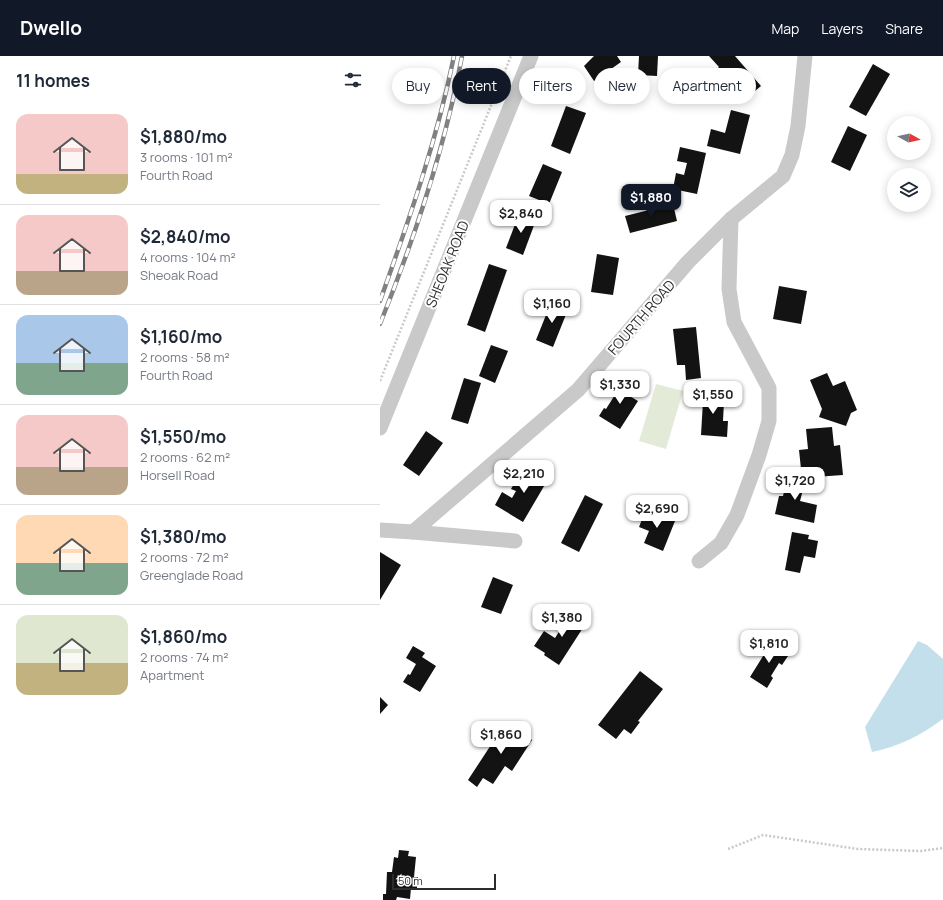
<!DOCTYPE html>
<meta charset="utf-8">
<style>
body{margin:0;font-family:Manrope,sans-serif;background:#f2f2f3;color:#1f2937;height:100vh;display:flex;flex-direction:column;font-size:15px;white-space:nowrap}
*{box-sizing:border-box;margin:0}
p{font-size:13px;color:#747a83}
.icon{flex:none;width:22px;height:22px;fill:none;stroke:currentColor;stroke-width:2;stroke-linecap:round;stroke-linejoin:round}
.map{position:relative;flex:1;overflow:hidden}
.drawer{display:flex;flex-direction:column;background:#fff;width:380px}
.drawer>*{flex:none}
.banner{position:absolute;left:12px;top:12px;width:380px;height:36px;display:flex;gap:8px}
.needle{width:26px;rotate:98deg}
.controls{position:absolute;left:507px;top:60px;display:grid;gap:8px}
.controls a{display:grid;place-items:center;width:44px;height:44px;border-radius:50%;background:#fff;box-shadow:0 2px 10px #0003;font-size:20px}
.scale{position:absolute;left:12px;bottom:10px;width:104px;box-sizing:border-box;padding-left:4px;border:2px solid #2c2c2c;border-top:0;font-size:11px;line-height:14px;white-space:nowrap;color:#2c2c2c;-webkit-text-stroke:3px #fff;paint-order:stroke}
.price{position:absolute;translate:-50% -34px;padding:0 9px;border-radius:8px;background:#fff;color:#222;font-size:13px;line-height:26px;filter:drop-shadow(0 1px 2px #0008)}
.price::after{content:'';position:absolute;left:50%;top:24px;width:12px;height:9px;margin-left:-6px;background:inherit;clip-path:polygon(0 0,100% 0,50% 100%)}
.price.on{background:#111827;color:#fff}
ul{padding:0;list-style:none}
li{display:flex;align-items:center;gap:12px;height:100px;padding:0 16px}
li+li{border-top:1px solid #e0e1e3}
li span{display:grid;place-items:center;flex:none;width:112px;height:80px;border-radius:12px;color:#555}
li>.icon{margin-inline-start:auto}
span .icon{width:48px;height:48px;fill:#fffc;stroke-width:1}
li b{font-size:17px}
h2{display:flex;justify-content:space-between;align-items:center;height:48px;padding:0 16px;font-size:17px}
.tag{padding:0 14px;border-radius:18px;background:#fff;box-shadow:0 2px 10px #0003;font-size:14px;line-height:36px}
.tag.on{background:#111827;color:#fff}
header{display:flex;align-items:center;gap:24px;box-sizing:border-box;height:56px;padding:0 20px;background:#111827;color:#fff}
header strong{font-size:19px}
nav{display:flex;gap:22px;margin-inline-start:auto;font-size:14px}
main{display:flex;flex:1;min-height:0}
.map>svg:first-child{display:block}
.green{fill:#e3ead8}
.water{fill:#c3dfeb}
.building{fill:#131313}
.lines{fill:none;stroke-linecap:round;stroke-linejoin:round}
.path{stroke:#c9c9c9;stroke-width:2.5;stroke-dasharray:2 2;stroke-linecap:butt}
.minor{stroke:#c9c9c9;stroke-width:15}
.rail-casing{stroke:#818181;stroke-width:4.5}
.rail{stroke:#fff;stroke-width:3;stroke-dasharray:9;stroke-linecap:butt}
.labels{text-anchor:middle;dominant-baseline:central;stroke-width:4;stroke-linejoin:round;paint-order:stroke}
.street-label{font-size:14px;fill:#2c2c2c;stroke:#fff}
</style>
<header>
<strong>Dwello</strong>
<nav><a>Map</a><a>Layers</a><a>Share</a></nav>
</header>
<main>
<section class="drawer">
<h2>11 homes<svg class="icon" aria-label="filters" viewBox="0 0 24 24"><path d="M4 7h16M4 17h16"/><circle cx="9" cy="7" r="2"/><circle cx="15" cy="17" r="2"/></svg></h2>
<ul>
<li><span style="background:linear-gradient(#f6c9c9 75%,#c2b280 0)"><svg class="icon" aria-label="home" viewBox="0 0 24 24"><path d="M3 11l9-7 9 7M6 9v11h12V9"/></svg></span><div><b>$1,880/mo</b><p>3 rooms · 101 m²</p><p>Fourth Road</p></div></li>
<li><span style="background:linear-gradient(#f6c9c9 70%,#b9a48a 0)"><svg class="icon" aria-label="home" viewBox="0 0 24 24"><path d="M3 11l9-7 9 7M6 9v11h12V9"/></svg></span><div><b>$2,840/mo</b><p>4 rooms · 104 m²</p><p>Sheoak Road</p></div></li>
<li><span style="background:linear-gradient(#a9c7e8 60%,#7fa58c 0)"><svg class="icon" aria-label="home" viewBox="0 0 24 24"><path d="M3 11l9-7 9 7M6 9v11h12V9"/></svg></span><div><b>$1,160/mo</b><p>2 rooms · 58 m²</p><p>Fourth Road</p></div></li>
<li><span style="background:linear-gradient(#f6c9c9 65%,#b9a48a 0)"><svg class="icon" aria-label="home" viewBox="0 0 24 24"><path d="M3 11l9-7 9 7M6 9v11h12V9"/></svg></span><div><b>$1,550/mo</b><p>2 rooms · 62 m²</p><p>Horsell Road</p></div></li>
<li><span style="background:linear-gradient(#ffd9b3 60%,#7fa58c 0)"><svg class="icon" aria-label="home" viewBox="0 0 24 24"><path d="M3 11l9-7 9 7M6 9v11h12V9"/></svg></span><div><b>$1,380/mo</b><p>2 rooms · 72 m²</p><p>Greenglade Road</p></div></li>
<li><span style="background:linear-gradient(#dfe7d0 60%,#c2b280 0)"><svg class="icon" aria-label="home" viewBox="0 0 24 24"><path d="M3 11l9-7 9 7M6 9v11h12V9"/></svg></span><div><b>$1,860/mo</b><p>2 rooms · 74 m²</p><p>Apartment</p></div></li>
</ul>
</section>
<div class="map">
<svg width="563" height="844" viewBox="0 0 563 844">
<rect width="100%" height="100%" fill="#fff"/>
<polygon class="green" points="276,328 303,335 286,393 259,385"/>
<path class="water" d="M538 585 547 589 563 603V663C541 679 518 691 492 696L485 671Z"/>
<g class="building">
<polygon points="214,0 237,0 241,6 214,25 204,10"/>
<polygon points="259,0 278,0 277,20 258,19"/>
<polygon points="329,0 355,0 381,30 363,45 336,14 339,11"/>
<polygon points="493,8 510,18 486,60 469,51"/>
<polygon points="186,50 206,57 190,98 171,90"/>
<polygon points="351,54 370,59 360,98 327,90 331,73 345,77"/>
<polygon points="468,70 487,79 470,115 451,106"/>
<polygon points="300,91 326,97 317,138 293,133 296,117 304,119 307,107 297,105"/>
<polygon points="163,108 182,116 169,148 149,140"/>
<polygon points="293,148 297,165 250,177 245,160"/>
<polygon points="139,158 156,164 143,199 126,192"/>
<polygon points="217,198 239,202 233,239 211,236"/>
<polygon points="109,208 127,214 105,276 87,269"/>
<polygon points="399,230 427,235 421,268 393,263"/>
<polygon points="172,244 189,251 173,291 156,284"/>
<polygon points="316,271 321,322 306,324 305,309 297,309 293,273"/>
<polygon points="111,289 128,295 115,327 99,320"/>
<polygon points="447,317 453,330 465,325 477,354 471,357 466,370 439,361 442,353 430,324"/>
<polygon points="243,320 255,328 248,339 258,345 240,373 219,360 224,352 226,353 238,334 236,332"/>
<polygon points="84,322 101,327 88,368 71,363"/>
<polygon points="320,334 338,335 337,345 344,345 343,365 348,365 347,381 321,379 323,345 319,345"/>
<polygon points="452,371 454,390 460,389 463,419 435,421 434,412 421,413 419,394 428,393 426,373"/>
<polygon points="46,375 63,387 39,420 23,409"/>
<polygon points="154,410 170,420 143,466 115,449 122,436 132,442 136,435 131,433 139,419 146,423"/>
<polygon points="408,418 426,422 420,445 437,449 434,467 395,458 399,440 403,440"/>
<polygon points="205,439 223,448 199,496 181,487"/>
<polygon points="266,453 295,465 283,495 264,487 269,475 259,471"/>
<polygon points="412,476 429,479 428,483 438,485 435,502 424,500 420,517 405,514"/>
<polygon points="0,496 21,509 0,544"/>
<polygon points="113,521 133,529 121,558 101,551"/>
<polygon points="193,554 208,564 179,609 164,599 165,597 154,590 164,575 175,582"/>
<polygon points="393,584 403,591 401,595 408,600 402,609 399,607 391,620 393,622 387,632 370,621"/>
<polygon points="33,590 45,597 42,601 56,610 40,636 23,626 28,618 30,619 36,608 26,602"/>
<polygon points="260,615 283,633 258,665 260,666 251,678 244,673 236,683 218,669"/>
<polygon points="0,641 8,649 0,658"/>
<polygon points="126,666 152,684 132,715 125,710 113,728 103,722 97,731 88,724"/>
<polygon points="19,794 29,795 28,800 36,801 34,821 38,821 37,832 31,832 30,843 17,841 16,844 3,844 3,838 6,838 7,816 12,816 14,801 18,802"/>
</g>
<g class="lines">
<g class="path">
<polyline points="0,325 131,0"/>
<polyline points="348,793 383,779 478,793 541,795 563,792"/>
</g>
<g class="minor">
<polyline points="0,372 151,0"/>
<polyline points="0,474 33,476 198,334 308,206 351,163 403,120 412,99 418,70 425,0"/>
<polyline points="33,476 135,485"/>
<polyline points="319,505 341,487 357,459 379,399 389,365 389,332 354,266 349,233 351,163"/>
</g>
<defs>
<g id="rail">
<path d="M0 245C29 164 57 84 74 0"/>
<path d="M0 268C35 181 65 92 82 0"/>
</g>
</defs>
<use href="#rail" class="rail-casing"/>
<use href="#rail" class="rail"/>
</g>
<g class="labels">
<g class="street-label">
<text transform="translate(67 208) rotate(-68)">SHEOAK ROAD</text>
<text transform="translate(261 261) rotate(-49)">FOURTH ROAD</text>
</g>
</g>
</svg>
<div class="controls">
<a><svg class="needle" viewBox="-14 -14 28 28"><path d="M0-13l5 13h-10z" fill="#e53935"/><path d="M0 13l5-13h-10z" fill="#747a83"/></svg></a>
<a><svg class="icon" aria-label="layers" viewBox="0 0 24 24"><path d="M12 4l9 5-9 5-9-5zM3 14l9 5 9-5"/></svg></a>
</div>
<div class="scale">50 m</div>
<b class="price on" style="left:271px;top:162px">$1,880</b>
<b class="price" style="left:141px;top:178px">$2,840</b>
<b class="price" style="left:172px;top:268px">$1,160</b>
<b class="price" style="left:240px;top:349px">$1,330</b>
<b class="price" style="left:333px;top:359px">$1,550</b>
<b class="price" style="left:144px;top:438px">$2,210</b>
<b class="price" style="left:415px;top:445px">$1,720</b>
<b class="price" style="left:277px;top:473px">$2,690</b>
<b class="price" style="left:182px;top:582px">$1,380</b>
<b class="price" style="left:389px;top:608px">$1,810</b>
<b class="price" style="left:121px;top:699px">$1,860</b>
<div class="banner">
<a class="tag">Buy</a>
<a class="tag on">Rent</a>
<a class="tag">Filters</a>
<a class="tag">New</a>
<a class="tag">Apartment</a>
</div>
</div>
</main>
